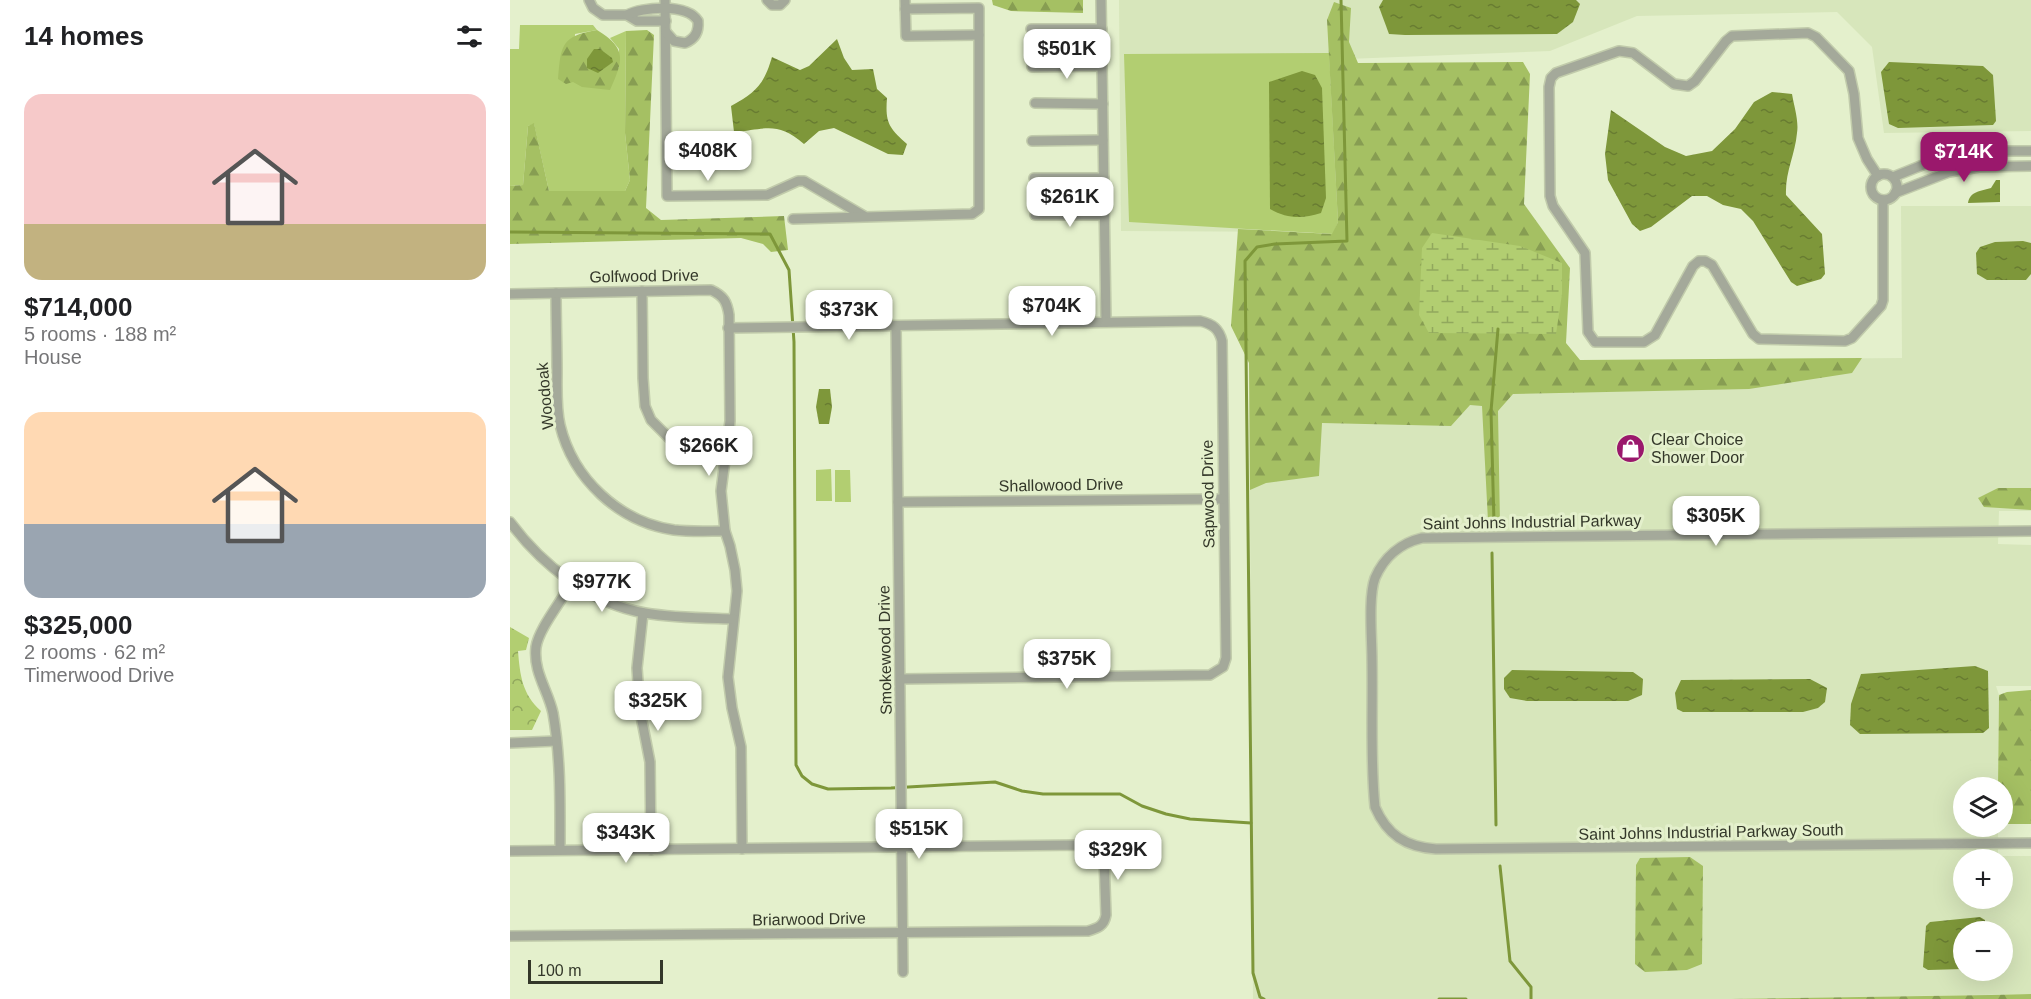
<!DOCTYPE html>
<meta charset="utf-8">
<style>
body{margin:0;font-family:Arial,sans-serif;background:#f6f6f6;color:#202124;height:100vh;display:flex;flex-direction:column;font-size:22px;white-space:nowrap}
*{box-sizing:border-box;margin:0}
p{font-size:20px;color:#757577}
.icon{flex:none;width:33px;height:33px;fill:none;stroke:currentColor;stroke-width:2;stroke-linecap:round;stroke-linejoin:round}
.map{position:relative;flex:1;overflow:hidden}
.details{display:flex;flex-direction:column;background:#fff;width:510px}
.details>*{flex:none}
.tools{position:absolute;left:1443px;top:777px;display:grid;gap:12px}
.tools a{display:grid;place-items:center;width:60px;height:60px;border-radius:50%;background:#fff;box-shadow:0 6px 24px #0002;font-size:30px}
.scale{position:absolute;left:18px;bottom:15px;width:135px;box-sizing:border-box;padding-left:6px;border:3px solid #333729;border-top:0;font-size:16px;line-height:21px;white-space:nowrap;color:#333729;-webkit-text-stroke:4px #e4f0cc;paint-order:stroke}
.price{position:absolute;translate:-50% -51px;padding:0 14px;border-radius:12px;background:#fff;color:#222;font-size:20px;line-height:39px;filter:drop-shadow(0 2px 3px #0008)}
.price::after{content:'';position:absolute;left:50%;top:36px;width:18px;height:14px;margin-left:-9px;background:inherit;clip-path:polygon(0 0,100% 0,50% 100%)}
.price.selected{background:#9a186c;color:#fff}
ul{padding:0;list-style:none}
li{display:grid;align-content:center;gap:12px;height:318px;padding:0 24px}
li span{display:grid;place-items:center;height:186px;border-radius:18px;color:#555}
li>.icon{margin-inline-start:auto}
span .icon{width:108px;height:108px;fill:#fffc;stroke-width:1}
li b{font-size:26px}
h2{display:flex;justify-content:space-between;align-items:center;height:72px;padding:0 24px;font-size:26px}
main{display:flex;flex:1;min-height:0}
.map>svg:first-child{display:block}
.built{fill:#d7e6bb;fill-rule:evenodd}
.grass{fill:#b2ce71}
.forest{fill:url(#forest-firs)}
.wetland{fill:url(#wetland-marsh)}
.park{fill:url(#park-crowns)}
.water{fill:url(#water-ripples)}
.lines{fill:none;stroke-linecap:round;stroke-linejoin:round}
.stream{stroke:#7e973a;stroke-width:3}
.street-casing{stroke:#c1cbab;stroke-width:12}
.street{stroke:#a4a99a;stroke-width:9}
.labels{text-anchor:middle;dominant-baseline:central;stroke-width:6;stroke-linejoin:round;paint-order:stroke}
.street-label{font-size:16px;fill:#333729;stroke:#e4f0cc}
.poi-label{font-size:16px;fill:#333729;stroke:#e4f0cc;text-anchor:start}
</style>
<main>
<section class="details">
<h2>14 homes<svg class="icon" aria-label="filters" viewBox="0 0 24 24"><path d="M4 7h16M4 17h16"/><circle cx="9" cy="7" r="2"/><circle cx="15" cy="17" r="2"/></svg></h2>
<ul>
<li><span style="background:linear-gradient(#f6c9c9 70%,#c2b280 0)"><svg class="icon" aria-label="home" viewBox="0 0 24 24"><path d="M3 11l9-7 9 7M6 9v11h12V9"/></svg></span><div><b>$714,000</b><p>5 rooms · 188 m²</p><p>House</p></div></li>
<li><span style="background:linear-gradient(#ffd9b3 60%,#9aa5b1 0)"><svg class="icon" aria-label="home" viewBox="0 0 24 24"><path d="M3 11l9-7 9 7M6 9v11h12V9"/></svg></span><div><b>$325,000</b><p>2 rooms · 62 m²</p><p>Timerwood Drive</p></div></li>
</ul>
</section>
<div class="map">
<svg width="1521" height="999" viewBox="0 0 1521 999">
<defs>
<pattern id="forest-firs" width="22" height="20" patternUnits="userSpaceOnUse" patternTransform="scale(1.5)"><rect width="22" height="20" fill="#a5c063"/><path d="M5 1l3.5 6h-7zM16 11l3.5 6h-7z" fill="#879d52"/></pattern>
<pattern id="wetland-marsh" width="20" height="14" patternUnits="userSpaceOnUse" patternTransform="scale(1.5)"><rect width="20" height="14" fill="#b2ce71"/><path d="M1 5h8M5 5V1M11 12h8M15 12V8" fill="none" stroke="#91a85d"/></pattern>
<pattern id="park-crowns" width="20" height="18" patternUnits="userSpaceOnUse" patternTransform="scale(1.5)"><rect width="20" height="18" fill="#b2ce71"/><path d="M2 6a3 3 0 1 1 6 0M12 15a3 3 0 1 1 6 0" fill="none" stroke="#91a85d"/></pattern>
<pattern id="water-ripples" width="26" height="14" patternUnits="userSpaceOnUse" patternTransform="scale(1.5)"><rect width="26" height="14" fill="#7e973a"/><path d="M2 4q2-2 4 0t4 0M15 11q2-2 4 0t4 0" fill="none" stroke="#687c31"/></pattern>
</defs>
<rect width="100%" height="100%" fill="#e4f0cc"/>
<g class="built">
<polygon points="609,0 1521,0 1521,131 1374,133 1362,47 1327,12 1127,16 1040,51 837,59 839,232 611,231"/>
<path d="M1391 206H1521V511H1489L1488 544 1521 545V686H1486L1489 695 1488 787 1454 788V826L1488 827V856H1521V994L1220 999H743L739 363 1392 358ZM1454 860H1492V898H1454ZM1454 932H1492V970H1454Z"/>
</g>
<g class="grass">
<polygon points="10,25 83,25 87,30 65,34 63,82 109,68 109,49 100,38 116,31 115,133 120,180 115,191 39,191 24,124 18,126 13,185 0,186 0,49 9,49"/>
<polygon points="819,53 828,222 823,234 619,222 614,54"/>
<polygon points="321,469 322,501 306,501 306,470"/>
<polygon points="325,470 340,470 341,502 325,502"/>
</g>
<g class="forest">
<polygon points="482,0 573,0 573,13 501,11 483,5"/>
<polygon points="824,2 841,8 839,42 848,63 1013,62 1020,74 1014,204 1060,268 1056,343 1070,360 1352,358 1342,373 1239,389 1003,394 988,411 990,524 978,521 972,406 960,405 941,426 812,423 809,476 756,483 740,490 739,363 721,326 728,229 822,234 828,222 817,20"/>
<path d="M87 30C118 49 113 61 100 90L72 87 63 82 56 84 48 79C51 45 51 36 87 30Z"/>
<polygon points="137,30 144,35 136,208 151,220 274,216 278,250 261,252 253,244 231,238 0,244 0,186 13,185 18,126 24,123 39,191 115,191 120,180 115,133 116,31"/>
<polygon points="1488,488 1521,488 1521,510 1474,507 1468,498"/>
<polygon points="1521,690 1521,824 1493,824 1492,788 1488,787 1489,695 1497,692"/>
<polygon points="1180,857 1193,866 1192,964 1177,970 1135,972 1125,964 1126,865 1130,858"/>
<polygon points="1521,994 1521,999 1220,999 1481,995"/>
</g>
<polygon class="wetland" points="922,233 1010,246 1052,263 1052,294 1046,334 919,333 909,315 912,248"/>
<path class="park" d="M0 627 19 638 16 650 8 651C10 675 12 694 31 711L22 730H0Z"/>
<g class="water">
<polygon points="873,0 1066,0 1070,4 1063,22 1047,34 895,35 879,34 869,7"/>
<path d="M327 39 334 58 342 70 363 69 367 89 377 98C375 123 379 128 397 144L393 155 378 154 324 128 309 131 294 144C267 121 257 129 224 132L221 106C247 92 254 84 262 57L290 70 299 66Z"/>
<polygon points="84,49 90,49 102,58 103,62 88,73 77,68 77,59"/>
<polygon points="1379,62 1473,66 1483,75 1486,121 1483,125 1388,128 1379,124 1371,72"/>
<path d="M792 71 805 75 812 88 816 198 811 213C792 219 778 219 760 209L759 82Z"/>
<path d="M1262 92 1282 94C1284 106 1289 121 1287 133 1285 155 1275 172 1276 195L1312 234 1315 274 1311 279 1287 286 1281 282 1243 221 1231 209 1213 205 1197 196H1182L1141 227 1130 231 1122 224 1098 180 1095 154 1101 110 1155 147 1176 156 1202 151 1225 129 1244 102Z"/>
<path d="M1486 180H1490V202L1458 203C1460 191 1471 191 1481 188Z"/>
<polygon points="1513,241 1521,243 1521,274 1516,280 1477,280 1467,274 1466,253 1470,247 1485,242"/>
<polygon points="309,389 320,389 322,407 319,424 309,424 306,407"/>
<polygon points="1465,666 1478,671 1479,728 1473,733 1350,734 1340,725 1341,704 1351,674"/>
<polygon points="1002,670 1123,672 1133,679 1132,695 1118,701 1017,701 1000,698 994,689 994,678"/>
<polygon points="1300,679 1317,688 1315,702 1308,708 1293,712 1173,712 1167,709 1165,693 1171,680"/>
<polygon points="1470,917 1475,920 1475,931 1454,932 1453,969 1418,970 1413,967 1416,926 1420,922"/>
</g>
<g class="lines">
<g class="stream">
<polyline points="0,232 260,234 279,270 284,342 286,765 292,776 302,784 318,789 381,788 485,782 512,791 533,794 610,794 632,806 656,814 680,819 741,823"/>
<polyline points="984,523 981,411 988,329"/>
<polyline points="982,553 986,825"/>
<polyline points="990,866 1000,961 1021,987 1021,999"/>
<polyline points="754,999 750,997 743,973 735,261 747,247 765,244 837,241 831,0"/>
<polyline points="929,999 956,999"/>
</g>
<defs>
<g id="street">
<polyline points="79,0 83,8 93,15 117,15 127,21 156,21"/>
<polyline points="155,0 157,196 257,195 288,181 294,181 354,216"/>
<polyline points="257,0 262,5 270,5 275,0"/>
<polyline points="395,0 396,36 469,35"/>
<polyline points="591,0 596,322"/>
<path d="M117 15C132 7 177 3 188 21 189 32 185 39 175 43L164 41 156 32"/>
<polyline points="521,29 592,29"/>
<polyline points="522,67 592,66"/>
<polyline points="525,103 593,104"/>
<polyline points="522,141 593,140"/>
<circle cx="1374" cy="187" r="13"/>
<polyline points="1368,176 1357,159 1348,138 1344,94 1339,71 1306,37 1298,33 1222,36 1216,41 1185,81 1178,86 1164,84 1123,53 1109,51 1046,73 1041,78 1039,87 1040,196 1043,206 1075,253 1078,332 1085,342 1134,342 1145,335 1183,266 1189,261 1195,261 1202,265 1243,334 1249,339 1335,341 1342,338 1371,306 1373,300 1373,200"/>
<polyline points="1383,177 1430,158 1456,151 1521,151"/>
<polyline points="524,178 594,178"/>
<polyline points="1385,193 1439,172 1469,167 1521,166"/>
<polyline points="525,215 594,215"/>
<polyline points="283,219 462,214 469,209 469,8 395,9"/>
<polyline points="132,291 133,378 135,406 141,420 160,439 168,441 182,444 217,443"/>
<path d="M46 293C46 319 47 345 47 371 47 389 46 408 50 425 63 479 109 522 164 530 181 532 198 531 215 531"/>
<path d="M0 294 201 290C214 296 217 302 219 315L220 421 211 491 215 531 220 546 225 570 227 591 218 677 222 708 231 747 232 849"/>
<polyline points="386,327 393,972"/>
<path d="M218 328 690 321C703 324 709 329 712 341L716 658 713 667 700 675 391 679"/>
<polyline points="388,502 713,499"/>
<path d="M0 522C32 565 81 604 135 613 164 618 194 618 223 619"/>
<path d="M1521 531 912 538C891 543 874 557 865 578 858 597 862 639 862 660 863 709 860 759 865 807 877 835 896 847 926 849L1521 843"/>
<polyline points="133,613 127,668 130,711 140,762 141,850"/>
<polyline points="0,743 46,741"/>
<path d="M50 850C50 804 51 759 43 713 38 690 23 672 26 647 29 628 52 601 61 583"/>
<path d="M0 851 571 845 588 847 594 857 596 915C594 926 588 928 578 931L0 936"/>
</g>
</defs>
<use href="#street" class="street-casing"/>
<use href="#street" class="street"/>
</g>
<defs>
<symbol id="shop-disc" viewBox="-11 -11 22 22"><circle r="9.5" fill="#9a186c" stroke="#e4f0cc"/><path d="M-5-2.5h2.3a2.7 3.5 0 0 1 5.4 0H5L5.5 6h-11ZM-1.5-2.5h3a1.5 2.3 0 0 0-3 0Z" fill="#fff"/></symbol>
</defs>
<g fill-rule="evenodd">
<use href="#shop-disc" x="1104" y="432" width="33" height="33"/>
</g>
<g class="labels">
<g class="street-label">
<text transform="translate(134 276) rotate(-1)">Golfwood Drive</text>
<text transform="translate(35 396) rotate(-95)">Woodoak</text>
<text transform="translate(551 485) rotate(-1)">Shallowood Drive</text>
<text transform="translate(698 494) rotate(-91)">Sapwood Drive</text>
<text transform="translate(1022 522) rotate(-1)">Saint Johns Industrial Parkway</text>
<text transform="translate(375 650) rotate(-91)">Smokewood Drive</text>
<text transform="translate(1201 832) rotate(-1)">Saint Johns Industrial Parkway South</text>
<text transform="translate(299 919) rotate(-1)">Briarwood Drive</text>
</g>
<g class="poi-label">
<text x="1141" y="439">Clear Choice<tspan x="1141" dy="18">Shower Door</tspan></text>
</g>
</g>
</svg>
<div class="tools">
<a><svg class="icon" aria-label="layers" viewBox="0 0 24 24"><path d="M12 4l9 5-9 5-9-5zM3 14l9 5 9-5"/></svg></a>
<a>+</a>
<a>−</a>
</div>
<div class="scale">100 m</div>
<b class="price" style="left:557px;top:80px">$501K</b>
<b class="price" style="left:198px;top:182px">$408K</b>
<b class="price selected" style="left:1454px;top:183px">$714K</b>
<b class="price" style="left:560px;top:228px">$261K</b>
<b class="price" style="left:542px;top:337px">$704K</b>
<b class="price" style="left:339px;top:341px">$373K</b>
<b class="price" style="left:199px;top:477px">$266K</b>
<b class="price" style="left:1206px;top:547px">$305K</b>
<b class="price" style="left:92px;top:613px">$977K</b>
<b class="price" style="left:557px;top:690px">$375K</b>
<b class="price" style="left:148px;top:732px">$325K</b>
<b class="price" style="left:409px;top:860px">$515K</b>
<b class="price" style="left:116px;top:864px">$343K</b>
<b class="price" style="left:608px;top:881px">$329K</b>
</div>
</main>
